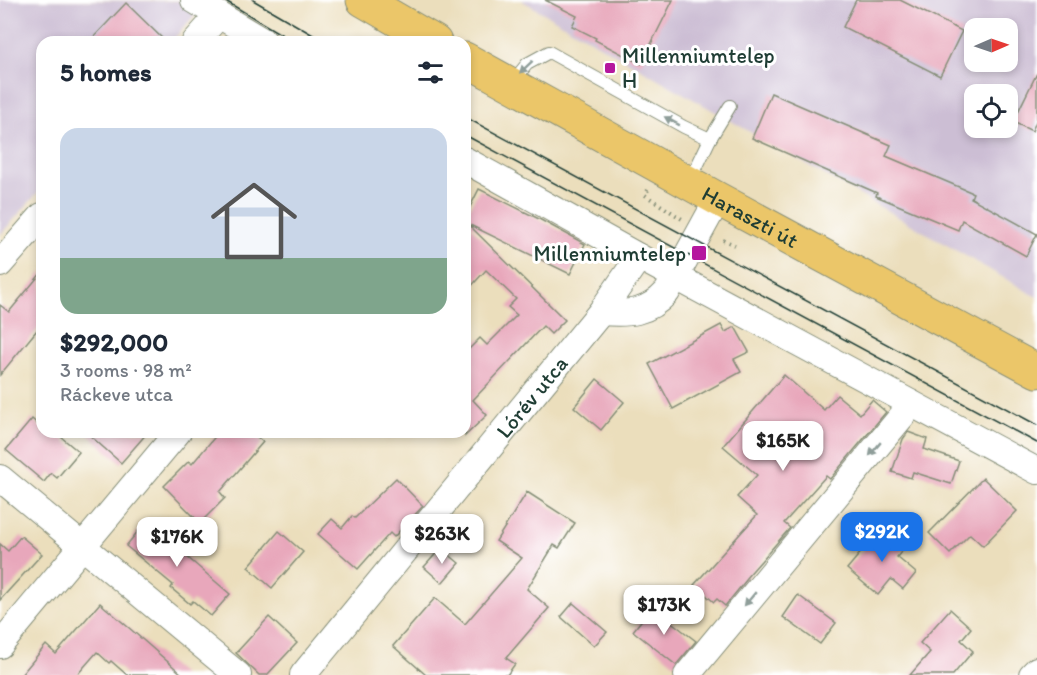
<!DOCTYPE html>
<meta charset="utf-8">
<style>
body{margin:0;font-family:Itim,sans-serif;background:#f2f2f3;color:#1f2937;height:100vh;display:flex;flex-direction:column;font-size:22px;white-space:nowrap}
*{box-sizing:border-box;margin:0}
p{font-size:20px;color:#747a83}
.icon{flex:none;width:33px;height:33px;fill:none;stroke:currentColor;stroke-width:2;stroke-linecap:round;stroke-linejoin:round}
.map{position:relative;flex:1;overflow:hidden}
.sheet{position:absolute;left:36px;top:36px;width:435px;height:402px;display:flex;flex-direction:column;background:#fff;border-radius:18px;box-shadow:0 3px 9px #0003}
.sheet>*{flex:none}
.needle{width:39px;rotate:88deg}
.buttons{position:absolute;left:964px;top:18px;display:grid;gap:12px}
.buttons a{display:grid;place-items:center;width:54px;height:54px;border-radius:12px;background:#fff;box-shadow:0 3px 9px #0003;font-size:30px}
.price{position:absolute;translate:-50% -51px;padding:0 14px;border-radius:12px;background:#fff;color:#222;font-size:20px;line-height:39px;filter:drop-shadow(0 2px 3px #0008)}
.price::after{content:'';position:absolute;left:50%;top:36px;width:18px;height:14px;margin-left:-9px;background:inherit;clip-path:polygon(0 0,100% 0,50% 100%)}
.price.on{background:#1a73e8;color:#fff}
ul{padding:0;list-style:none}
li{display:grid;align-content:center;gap:12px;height:318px;padding:0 24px}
li span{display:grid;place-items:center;height:186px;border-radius:18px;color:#555}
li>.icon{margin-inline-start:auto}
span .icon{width:108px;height:108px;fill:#fffc;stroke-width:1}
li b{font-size:26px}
h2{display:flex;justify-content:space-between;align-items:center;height:72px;padding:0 24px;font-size:26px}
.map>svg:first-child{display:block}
.industrial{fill:#ccbed4;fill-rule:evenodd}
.building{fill:#e8a7bb}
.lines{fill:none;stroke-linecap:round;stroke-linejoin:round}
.lane-casing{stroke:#858e78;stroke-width:14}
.street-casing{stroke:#858e78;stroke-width:28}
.primary-casing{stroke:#858e78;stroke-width:35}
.path{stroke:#858e78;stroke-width:4;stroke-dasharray:1.5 4.5;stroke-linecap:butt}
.lane{stroke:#fff;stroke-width:12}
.street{stroke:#fff;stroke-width:26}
.primary{stroke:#ebc669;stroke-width:33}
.tram{stroke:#1f3d34;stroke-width:1.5}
.oneway{fill:#8f9e9a}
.poi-dot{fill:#b5179e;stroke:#fff;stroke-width:2}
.labels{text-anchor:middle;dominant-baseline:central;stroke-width:6;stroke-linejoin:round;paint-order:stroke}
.poi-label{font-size:22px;fill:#1f3d34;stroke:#fff;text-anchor:start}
.street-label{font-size:22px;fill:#1f3d34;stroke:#fff}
</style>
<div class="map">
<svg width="1037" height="675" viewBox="0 0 1037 675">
<rect width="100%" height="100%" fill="#fff"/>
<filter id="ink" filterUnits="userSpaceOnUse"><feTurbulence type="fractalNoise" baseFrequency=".0167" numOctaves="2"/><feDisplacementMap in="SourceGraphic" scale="12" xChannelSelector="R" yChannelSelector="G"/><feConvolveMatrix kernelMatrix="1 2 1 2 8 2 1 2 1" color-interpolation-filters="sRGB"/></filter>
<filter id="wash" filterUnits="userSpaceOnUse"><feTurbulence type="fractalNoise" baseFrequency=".008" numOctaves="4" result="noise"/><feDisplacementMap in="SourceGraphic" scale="24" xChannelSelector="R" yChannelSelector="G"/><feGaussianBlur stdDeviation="1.35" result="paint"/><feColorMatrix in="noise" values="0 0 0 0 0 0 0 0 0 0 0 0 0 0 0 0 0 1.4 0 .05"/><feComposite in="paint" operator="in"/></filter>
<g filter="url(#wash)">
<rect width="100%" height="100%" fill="#ebdebc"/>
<g class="industrial">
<polygon points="0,0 207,1 171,42 42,42 42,188 0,235"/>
<path d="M521 0H1037V297ZM975 28H1008V62H975ZM975 94H1008V128H975Z"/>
</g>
<g id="blocks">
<g class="building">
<polygon points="545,0 673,0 641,64 595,40 596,38 572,26 577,16"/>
<polygon points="856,0 900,0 962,31 940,76 843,27"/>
<polygon points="126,3 166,42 89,42"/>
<polygon points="1037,73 1037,119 1032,131 1013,122"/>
<polygon points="771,93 891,145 886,156 973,193 971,198 1037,234 1026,256 962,220 958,230 876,196 877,193 752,138"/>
<polygon points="479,189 539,219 585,244 570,274 468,224 565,320 551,334 543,326 473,400 487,415 465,436 465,353 480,338 487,345 517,315 508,307 516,299 486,270 465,293 465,217"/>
<polygon points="42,272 42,324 0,375 0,305 9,312"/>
<polygon points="721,325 725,332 735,327 749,352 734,359 741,372 673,409 649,364"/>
<polygon points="784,375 824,410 837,395 860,414 872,400 886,412 830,479 826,476 784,523 790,528 746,578 747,579 725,606 717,599 714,602 694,585 757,515 737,497 757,475 723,446"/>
<polygon points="597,379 624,402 601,430 574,407"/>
<polygon points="32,419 42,428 42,432 55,432 79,452 57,478 51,473 44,482 6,450"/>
<polygon points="86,432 148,432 121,463"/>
<polygon points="219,432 251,432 263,442 220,492 225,498 200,523 164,486 189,461 192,464"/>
<polygon points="908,432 927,439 924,449 959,461 951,484 913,472 911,478 892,472 903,439"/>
<polygon points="396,478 423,506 394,537 390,533 358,569 318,534 332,519 342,528 352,516 355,518"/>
<polygon points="983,478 1017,511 983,546 970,534 950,554 929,533"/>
<polygon points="527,492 575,523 559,548 554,545 527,589 549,608 506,658 515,664 507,675 426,675 393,646 435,598 465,624 522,558 496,541"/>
<polygon points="148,519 183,547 180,551 230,594 211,616 193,601 190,604 171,588 173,585 126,546"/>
<polygon points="883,526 906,546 897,557 916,573 903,589 891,579 878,595 847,569"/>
<polygon points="279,531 303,552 272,588 248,567"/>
<polygon points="21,536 42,554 0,600 0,544 8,551"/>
<polygon points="441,548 459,563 442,583 424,567"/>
<polygon points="798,595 836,623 820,644 783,617"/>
<polygon points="100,603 135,633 183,675 127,675 111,661 109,663 97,652 77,675 21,675 46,645 56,654"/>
<polygon points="573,603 607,632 594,646 561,617"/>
<polygon points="652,607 696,641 676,665 633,631"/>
<polygon points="950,609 971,628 961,640 973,651 953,675 910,675 930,652 920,643"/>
<polygon points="269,617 297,643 267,675 259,675 236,653"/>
</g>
</g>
</g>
<g filter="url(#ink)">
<use href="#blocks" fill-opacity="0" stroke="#858e78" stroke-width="1.5"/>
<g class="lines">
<defs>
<g id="lane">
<polyline points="511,84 527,64 549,52 684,127 710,139"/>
<polyline points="690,181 710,139 730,106"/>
</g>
<g id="street">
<polyline points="194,0 264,42"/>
<polyline points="195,42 219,15"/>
<polyline points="465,160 639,257 1037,471"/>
<polyline points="0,264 42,216"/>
<path d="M601 312C629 314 647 314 667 292L718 199"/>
<polyline points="0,478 238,675"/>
<polyline points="0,645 178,432"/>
<path id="s1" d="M303 675 601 312 639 257"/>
<polyline points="687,675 912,404"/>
<polyline points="1032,675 1037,670"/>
</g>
<g id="primary">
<polyline points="363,0 435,42"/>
<path id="s2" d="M465 59 718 199 1037 371"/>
</g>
</defs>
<use href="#lane" class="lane-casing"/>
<use href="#street" class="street-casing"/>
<use href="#primary" class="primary-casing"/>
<g class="path">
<polyline points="648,190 645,195 682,219"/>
<polyline points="723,240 735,245"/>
</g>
<use href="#lane" class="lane"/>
<use href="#street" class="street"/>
<use href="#primary" class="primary"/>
<g class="tram">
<polyline points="224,0 294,42"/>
<polyline points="253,0 325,42"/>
<polyline points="465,117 1037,425"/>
<polyline points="465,135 1037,443"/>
</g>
</g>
<defs><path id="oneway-solid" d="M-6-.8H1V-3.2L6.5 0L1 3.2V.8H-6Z" transform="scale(1.5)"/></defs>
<g class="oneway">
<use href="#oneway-solid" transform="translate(526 67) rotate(137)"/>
<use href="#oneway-solid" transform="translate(672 121) rotate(-151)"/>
<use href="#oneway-solid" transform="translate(875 449) rotate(130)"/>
<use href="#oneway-solid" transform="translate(750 599) rotate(130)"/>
</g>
</g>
<g class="poi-dot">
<rect x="604" y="62" width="12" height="12" rx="3"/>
<rect x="691" y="245" width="16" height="16" rx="3"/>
</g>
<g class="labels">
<g class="poi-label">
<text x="622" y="55">Millenniumtelep<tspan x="622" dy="25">H</tspan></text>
<text x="686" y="253" text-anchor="end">Millenniumtelep</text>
</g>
<g class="street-label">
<text stroke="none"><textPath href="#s2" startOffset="326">Haraszti út</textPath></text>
<text stroke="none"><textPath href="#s1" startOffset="360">Lórév utca</textPath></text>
</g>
</g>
</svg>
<div class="buttons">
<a><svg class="needle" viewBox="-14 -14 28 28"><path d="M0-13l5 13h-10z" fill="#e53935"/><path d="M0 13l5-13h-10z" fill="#747a83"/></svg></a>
<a><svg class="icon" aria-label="locate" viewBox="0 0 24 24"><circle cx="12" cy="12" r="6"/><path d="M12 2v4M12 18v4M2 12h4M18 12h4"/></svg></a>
</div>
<b class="price" style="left:783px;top:472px">$165K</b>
<b class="price on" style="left:882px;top:563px">$292K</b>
<b class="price" style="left:442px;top:565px">$263K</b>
<b class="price" style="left:177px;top:568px">$176K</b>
<b class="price" style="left:664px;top:636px">$173K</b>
<section class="sheet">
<h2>5 homes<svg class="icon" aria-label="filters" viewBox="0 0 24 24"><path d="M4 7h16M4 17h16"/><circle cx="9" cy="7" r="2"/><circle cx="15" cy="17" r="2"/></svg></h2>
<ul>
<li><span style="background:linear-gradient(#c9d6e8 70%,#7fa58c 0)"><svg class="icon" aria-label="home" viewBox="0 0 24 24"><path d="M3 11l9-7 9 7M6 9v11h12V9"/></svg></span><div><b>$292,000</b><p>3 rooms · 98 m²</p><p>Ráckeve utca</p></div></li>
</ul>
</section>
</div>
